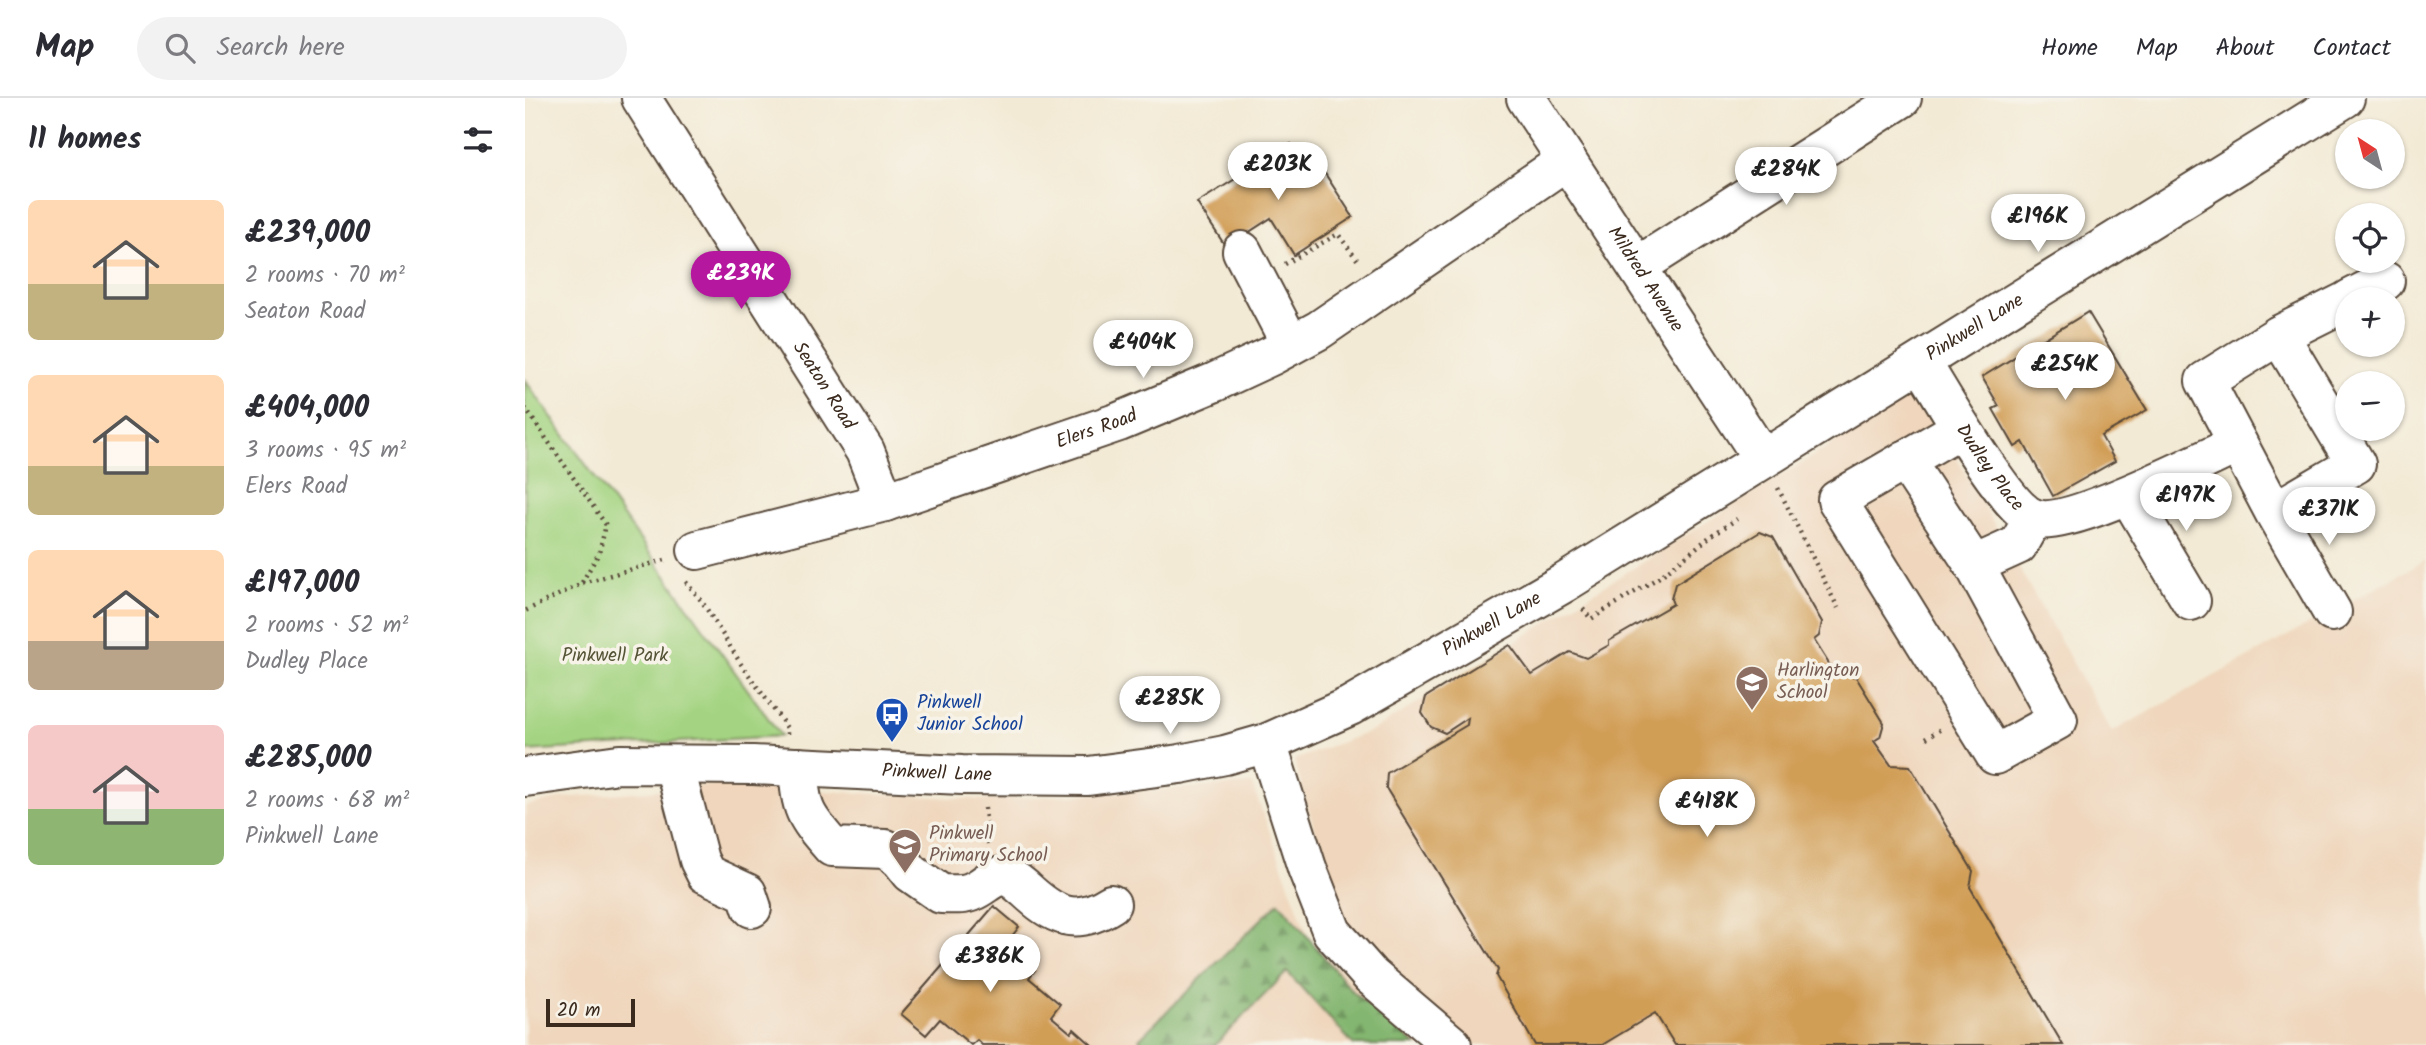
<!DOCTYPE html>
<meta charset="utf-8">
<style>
body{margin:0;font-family:Kalam,sans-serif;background:#f2f2f3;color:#2b2b33;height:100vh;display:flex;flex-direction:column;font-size:26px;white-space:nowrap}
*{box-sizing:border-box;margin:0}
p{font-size:23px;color:#7c7c81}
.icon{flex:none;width:38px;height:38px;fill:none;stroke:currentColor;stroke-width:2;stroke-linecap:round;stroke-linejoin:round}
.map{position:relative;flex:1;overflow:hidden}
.sheet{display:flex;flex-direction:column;background:#fff;width:525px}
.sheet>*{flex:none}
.needle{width:46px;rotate:324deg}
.fabs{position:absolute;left:1810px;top:21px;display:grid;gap:14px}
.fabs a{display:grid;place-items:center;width:70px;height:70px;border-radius:50%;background:#fff;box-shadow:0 2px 5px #0004;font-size:35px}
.scale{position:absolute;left:21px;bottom:18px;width:89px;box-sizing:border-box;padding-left:7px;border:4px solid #3b2a1e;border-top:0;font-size:19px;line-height:24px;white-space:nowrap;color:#3b2a1e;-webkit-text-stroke:5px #f7f3e8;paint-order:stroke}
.price{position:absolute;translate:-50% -60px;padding:0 16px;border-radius:24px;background:#fff;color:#222;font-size:23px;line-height:46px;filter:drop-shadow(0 2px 4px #0008)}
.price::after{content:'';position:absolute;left:50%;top:42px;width:21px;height:16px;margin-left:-10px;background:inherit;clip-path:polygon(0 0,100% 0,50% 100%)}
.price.selected{background:#b5179e;color:#fff}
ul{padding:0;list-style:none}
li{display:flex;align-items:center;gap:21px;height:175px;padding:0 28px}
li span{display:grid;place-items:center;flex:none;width:196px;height:140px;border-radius:10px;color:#555}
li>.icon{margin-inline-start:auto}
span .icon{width:84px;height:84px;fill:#fffc;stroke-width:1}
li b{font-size:30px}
h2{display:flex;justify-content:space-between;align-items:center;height:84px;padding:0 28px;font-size:30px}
header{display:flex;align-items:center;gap:42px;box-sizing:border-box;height:98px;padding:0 35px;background:#fff;border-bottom:2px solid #e1e1e2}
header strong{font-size:33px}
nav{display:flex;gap:38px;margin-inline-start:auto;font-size:24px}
.search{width:490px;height:63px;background:#f2f2f3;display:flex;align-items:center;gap:18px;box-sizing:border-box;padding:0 24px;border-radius:38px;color:#7c7c81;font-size:26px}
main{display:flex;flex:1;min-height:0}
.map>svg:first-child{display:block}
.built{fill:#efd6bc}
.forest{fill:url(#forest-firs);stroke:#5f7047;stroke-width:2}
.park{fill:#a4d482;stroke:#707f50;stroke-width:2}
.building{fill:#d19e56}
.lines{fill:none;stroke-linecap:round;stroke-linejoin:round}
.minor-casing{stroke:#574739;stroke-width:42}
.path{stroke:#574739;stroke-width:4.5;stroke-dasharray:2 5;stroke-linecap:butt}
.minor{stroke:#fff;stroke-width:38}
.labels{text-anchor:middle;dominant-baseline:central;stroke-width:7;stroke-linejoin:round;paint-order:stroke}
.street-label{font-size:19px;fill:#3b2a1e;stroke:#f7f3e8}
.park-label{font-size:19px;fill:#555437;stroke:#f7f3e8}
.education-label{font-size:19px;fill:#785e54;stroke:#f7f3e8;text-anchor:start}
.transit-label{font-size:19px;fill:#164399;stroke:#f7f3e8;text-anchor:start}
</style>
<header>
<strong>Map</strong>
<div class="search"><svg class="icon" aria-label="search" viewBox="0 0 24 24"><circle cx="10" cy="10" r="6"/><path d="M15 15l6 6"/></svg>Search here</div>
<nav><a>Home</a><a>Map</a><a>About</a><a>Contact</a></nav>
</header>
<main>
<section class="sheet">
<h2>11 homes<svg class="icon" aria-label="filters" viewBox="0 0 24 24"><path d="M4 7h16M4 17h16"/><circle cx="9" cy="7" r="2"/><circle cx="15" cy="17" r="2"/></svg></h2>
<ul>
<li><span style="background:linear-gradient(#ffd9b3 60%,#c2b280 0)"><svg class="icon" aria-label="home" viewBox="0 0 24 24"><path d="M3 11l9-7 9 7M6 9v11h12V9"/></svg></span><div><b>£239,000</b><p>2 rooms · 70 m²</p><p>Seaton Road</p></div></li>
<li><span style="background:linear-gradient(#ffd9b3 65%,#c2b280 0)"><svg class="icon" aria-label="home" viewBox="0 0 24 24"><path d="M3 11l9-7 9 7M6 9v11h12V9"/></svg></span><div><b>£404,000</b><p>3 rooms · 95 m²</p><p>Elers Road</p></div></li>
<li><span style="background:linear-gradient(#ffd9b3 65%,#b9a48a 0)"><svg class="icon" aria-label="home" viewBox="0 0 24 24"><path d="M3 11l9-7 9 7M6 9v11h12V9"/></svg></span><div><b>£197,000</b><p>2 rooms · 52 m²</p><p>Dudley Place</p></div></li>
<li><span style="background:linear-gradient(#f6c9c9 60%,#8fb573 0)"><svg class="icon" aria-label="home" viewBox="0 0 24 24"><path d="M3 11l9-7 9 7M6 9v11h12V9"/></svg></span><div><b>£285,000</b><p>2 rooms · 68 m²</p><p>Pinkwell Lane</p></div></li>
</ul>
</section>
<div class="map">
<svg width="1901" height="947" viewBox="0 0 1901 947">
<defs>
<pattern id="forest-firs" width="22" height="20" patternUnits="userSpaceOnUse" patternTransform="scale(1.75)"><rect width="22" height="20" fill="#83b670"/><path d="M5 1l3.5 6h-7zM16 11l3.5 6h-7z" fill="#6c945b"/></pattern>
</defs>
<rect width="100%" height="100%" fill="#f7f3e8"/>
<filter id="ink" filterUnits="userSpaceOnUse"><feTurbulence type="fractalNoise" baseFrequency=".0143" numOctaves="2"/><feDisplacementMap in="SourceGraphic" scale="14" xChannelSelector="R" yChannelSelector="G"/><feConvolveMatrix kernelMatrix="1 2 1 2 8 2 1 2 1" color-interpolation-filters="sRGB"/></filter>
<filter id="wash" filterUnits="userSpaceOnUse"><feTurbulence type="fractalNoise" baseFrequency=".00686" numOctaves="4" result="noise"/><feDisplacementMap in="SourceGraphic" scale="28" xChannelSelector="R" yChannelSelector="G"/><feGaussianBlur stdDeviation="1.57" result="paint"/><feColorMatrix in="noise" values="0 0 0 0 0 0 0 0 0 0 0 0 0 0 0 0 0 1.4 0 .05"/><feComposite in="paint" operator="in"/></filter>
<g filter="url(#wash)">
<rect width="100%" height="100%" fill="#f3ead5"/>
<g class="built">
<polygon points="1393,292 1587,634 1901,462 1901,947 943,947 833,849 807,791 769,662 849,632"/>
<polygon points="727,686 786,846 901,947 0,947 0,708 38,700 191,687 462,702"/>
</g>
<polygon class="forest" points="754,804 826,892 891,947 829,947 762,874 690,947 618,947 614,941"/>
<polygon class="park" points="0,282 256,638 0,653"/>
<g id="blocks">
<g class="building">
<polygon points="766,46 784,75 795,68 828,119 769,157 746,120 701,149 672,105"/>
<polygon points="1563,214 1622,312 1576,338 1590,363 1528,398 1498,344 1490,349 1468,311 1474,308 1457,279"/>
<polygon points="1235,434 1248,439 1297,524 1294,538 1289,542 1311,577 1316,575 1331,579 1359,625 1355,639 1349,643 1366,667 1385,668 1448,773 1445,789 1538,947 1150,947 1130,915 1077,947 1010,947 971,878 973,872 861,690 862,675 942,627 943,620 920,635 906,629 897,615 901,599 985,547 1007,577 1045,554 1061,560 1084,547 1084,543 1148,506 1146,501 1150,486"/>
<polygon points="469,808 494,829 480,847 510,872 504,880 535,906 526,918 546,935 549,931 567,947 457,947 452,942 446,947 415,921 401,937 376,916"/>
</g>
</g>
</g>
<g filter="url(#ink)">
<use href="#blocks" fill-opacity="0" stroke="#574739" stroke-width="2"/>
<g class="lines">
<defs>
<g id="minor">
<path id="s1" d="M116 0 340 353 360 404"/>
<path id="s2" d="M1001 0 1238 361"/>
<polyline points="717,153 766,247"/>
<polyline points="1113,168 1377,0"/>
<polyline points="1825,201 1860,183"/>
<polyline points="1754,237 1822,203"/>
<path id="s3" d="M1396 264C1415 294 1480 409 1508 420 1540 433 1678 362 1713 346"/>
<polyline points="1436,330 1312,402 1470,657 1533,622 1449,467 1493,447 1508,420"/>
<polyline points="1380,362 1449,467"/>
<polyline points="1604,398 1666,503"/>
<polyline points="1749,414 1831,366 1754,237 1680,283 1749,414 1807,514"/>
<path id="s4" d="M172 452 360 404 594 324 690 284 746 258 794 232 1042 62"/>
<polyline points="742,645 782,770 807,834 846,878 927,947"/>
<polyline points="149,667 174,762 181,776 222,795 227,810"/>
<path d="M273 669C276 712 279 717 307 749L361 751 375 761 386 775 416 796C426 796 438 798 448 793 458 789 466 779 477 778 486 778 494 786 500 791 529 818 550 829 586 806"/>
<path id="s5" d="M0 679 94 666 228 667 437 677 563 678 655 666 700 657 742 645 825 608 1039 485 1820 0"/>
</g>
</defs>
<use href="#minor" class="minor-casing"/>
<g class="path">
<polyline points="760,166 813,136 834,164"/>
<polyline points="0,310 81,427 74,455 56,486 0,513"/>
<polyline points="1253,390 1313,510"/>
<polyline points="161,484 178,505 216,566 262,630 262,636"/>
<polyline points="57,485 140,462"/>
<polyline points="1058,511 1066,521 1136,478 1187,437 1212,421"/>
<polyline points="1401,640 1416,631"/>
<polyline points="460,710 463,746"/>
</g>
<use href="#minor" class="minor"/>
</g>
</g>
<defs>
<symbol id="school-pin" viewBox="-11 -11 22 30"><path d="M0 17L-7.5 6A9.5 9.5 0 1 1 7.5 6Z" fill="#8d6e63" stroke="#f7f3e8"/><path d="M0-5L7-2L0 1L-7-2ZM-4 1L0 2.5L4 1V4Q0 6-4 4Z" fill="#fff"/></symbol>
<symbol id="bus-pin" viewBox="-11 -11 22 30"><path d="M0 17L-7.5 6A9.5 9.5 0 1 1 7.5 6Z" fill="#1a4fb4" stroke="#f7f3e8"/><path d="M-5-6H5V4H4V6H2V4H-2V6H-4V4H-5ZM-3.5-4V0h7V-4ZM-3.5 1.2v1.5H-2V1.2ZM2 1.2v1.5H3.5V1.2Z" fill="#fff"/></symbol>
</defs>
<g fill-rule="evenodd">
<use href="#school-pin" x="1208" y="565" width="38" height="52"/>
<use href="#bus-pin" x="348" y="597" width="38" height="52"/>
<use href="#school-pin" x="361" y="728" width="38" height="52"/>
</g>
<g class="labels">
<g class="street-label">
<text stroke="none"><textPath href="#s2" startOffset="217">Mildred Avenue</textPath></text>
<text stroke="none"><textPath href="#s5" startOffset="1568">Pinkwell Lane</textPath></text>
<text stroke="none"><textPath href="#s1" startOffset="341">Seaton Road</textPath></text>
<text stroke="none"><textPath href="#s4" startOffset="418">Elers Road</textPath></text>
<text stroke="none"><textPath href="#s3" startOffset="126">Dudley Place</textPath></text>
<text stroke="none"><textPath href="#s5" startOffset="1001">Pinkwell Lane</textPath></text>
<text stroke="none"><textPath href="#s5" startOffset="413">Pinkwell Lane</textPath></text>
</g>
<g class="park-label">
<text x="90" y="558">Pinkwell Park</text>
</g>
<g class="education-label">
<text x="1252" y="573">Harlington<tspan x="1252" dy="22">School</tspan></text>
<text x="404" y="736">Pinkwell<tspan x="404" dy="22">Primary School</tspan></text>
</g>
<g class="transit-label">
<text x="392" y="605">Pinkwell<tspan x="392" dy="22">Junior School</tspan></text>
</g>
</g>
</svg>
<div class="fabs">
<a><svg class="needle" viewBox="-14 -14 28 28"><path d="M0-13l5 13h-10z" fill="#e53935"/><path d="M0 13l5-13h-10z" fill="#7c7c81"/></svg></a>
<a><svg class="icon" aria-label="locate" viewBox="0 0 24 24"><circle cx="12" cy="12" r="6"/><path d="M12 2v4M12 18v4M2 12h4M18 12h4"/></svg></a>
<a>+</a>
<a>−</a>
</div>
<div class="scale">20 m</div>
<b class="price" style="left:753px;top:104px">£203K</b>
<b class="price" style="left:1261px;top:109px">£284K</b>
<b class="price" style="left:1513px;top:156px">£196K</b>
<b class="price selected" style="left:216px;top:213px">£239K</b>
<b class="price" style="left:618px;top:282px">£404K</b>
<b class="price" style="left:1540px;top:304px">£254K</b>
<b class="price" style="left:1661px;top:435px">£197K</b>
<b class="price" style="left:1804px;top:449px">£371K</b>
<b class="price" style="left:645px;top:638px">£285K</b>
<b class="price" style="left:1182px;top:741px">£418K</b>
<b class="price" style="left:465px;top:896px">£386K</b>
</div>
</main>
